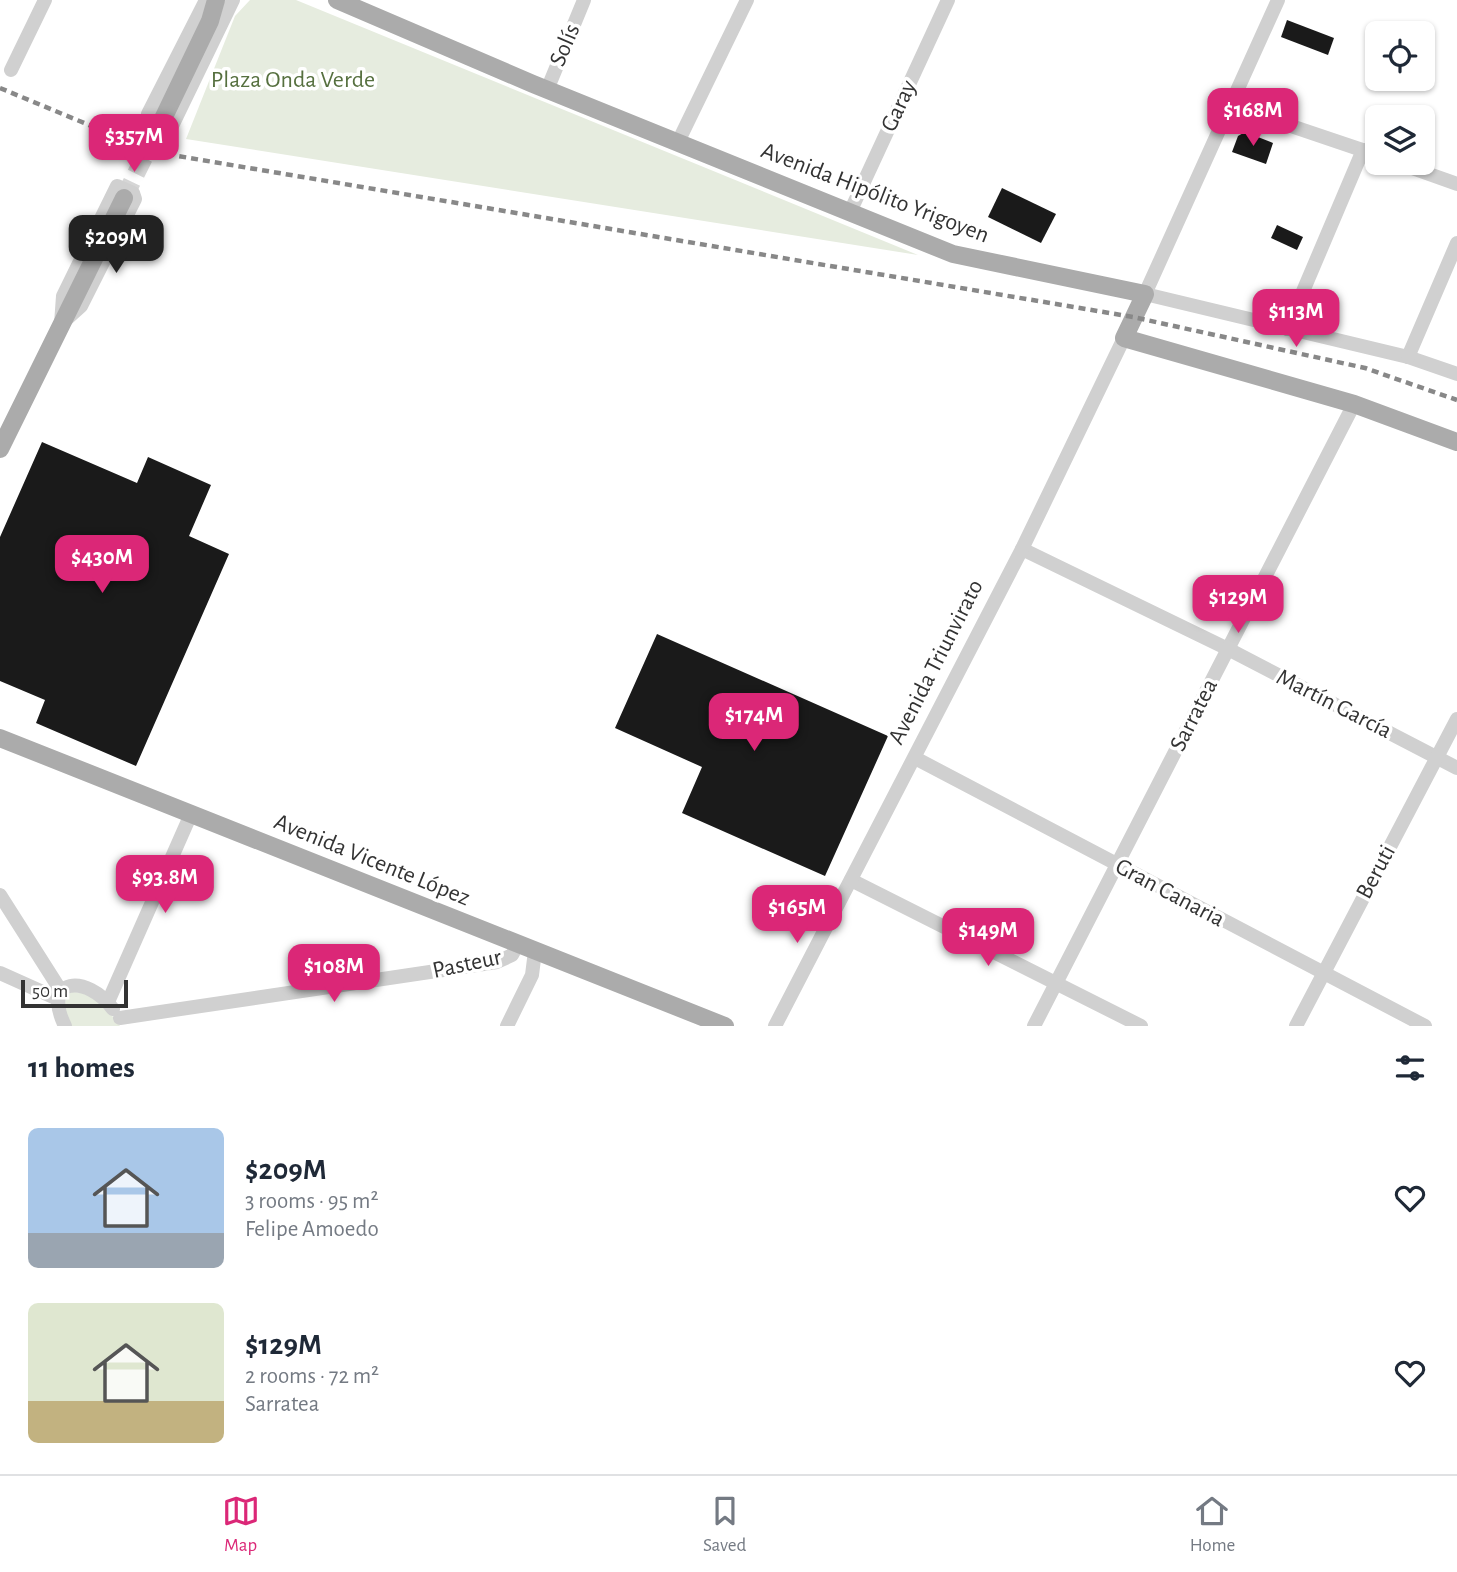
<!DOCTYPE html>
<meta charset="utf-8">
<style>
body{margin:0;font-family:"Alegreya Sans",sans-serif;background:#f2f2f3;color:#1f2937;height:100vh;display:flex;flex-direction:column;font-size:26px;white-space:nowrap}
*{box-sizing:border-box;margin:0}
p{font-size:23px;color:#747a83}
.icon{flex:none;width:38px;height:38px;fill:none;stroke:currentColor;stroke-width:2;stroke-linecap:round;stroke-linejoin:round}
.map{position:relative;height:1026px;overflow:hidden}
.side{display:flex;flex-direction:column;background:#fff;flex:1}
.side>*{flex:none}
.fabs{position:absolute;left:1365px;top:21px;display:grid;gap:14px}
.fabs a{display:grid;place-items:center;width:70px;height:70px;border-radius:10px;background:#fff;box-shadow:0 2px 5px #0004;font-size:35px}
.scale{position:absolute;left:21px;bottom:18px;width:107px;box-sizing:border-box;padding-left:7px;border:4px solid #333;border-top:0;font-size:19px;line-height:24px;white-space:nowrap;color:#333;-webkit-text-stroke:5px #fff;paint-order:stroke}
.price{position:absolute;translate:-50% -60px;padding:0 16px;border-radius:14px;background:#db2777;color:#fff;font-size:23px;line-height:46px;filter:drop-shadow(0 2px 4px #0008)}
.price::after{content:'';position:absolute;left:50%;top:42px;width:21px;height:16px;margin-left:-10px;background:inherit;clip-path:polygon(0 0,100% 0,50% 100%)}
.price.on{background:#222;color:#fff}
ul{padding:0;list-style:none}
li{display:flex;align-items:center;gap:21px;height:175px;padding:0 28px}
li span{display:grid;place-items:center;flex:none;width:196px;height:140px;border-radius:10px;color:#555}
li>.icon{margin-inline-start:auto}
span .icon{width:84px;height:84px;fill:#fffc;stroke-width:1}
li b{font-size:30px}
h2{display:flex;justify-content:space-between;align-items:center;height:84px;padding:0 28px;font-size:30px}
.menu{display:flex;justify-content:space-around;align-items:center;height:98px;border-top:2px solid #e0e1e3;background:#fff;font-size:19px;color:#747a83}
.menu a{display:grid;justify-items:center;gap:4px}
.menu .on{color:#db2777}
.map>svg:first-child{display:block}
.green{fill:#e6ecdf}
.building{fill:#1a1a1a}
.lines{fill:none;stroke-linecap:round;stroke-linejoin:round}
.major-tunnel{stroke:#d6d6d6;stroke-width:18;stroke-dasharray:18 9;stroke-linecap:butt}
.minor{stroke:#d0d0d0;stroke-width:14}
.major{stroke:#ababab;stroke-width:18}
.rail{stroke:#888;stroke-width:4.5;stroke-dasharray:7 5;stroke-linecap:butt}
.labels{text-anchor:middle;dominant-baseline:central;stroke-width:7;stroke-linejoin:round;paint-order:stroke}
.street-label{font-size:24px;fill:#333;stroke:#fff}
.park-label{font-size:24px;fill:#56703f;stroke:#fff}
</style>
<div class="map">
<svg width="1457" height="1026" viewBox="0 0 1457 1026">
<rect width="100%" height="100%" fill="#fff"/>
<g class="green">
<polygon points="250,0 296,0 918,255 186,139 235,16"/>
<path d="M72 992C94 991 108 1010 120 1026H71L64 1008 66 996Z"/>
</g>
<g class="building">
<polygon points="1287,20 1334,38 1328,55 1281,37"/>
<polygon points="1245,132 1273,143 1266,164 1232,152 1238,136"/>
<polygon points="1002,188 1056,214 1041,243 988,217"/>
<polygon points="1277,225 1303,237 1297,250 1271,238"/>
<polygon points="42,442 137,483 148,457 211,485 189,536 229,554 136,766 36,723 45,700 0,681 0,537"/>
<polygon points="657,634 888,736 825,876 682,813 702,767 615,728"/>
</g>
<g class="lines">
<polyline class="major-tunnel" points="124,198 161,123"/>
<g class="minor">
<polyline points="206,0 148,114 151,123 163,129 173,124 233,0"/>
<polyline points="1278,0 1145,294 1408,357 1457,374"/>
<polyline points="11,70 45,0"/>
<polyline points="547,90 584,0"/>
<polyline points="1232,106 1377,155"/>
<polyline points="678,142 747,0"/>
<polyline points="1398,163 1457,184"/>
<polygon points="117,186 133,193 135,199 81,306 61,324 63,296"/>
<polyline points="850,212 948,0"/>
<polyline points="1287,329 1363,150"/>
<polyline points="1408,357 1457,243"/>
<polyline points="1022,549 1228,649 1457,768"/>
<polyline points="915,758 1425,1026"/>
<polyline points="851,880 1141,1026"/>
<polyline points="0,895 61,991"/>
<polyline points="0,973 58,999"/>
<polyline points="108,1002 191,814"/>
<polyline points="120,1018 497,962 512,955 518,944"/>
<path d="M65 1026C41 977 87 974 113 1009"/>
<polyline points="507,1026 532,975 535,951"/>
<polyline points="775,1026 1022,549 1124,338"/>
<polyline points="1034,1026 1354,404"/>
<polyline points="1296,1026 1457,719"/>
</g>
<g class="major">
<polyline points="337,0 533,84 953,254 1145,294 1124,338 1354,404 1457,442"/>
<polyline points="161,123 210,21 216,0"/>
<polyline points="0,449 124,198"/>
<polyline points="0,738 725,1026"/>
</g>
<polyline class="rail" points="0,88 125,140 178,156 1133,317 1365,368 1457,400"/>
</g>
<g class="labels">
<g class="street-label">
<text transform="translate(565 45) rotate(-67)">Solís</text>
<text transform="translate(899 106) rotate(-65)">Garay</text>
<text transform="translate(875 193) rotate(21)">Avenida Hipólito Yrigoyen</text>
<text transform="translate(936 662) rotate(-63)">Avenida Triunvirato</text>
<text transform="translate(1334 704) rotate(27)">Martín García</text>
<text transform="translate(1194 715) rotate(-63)">Sarratea</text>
<text transform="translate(372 860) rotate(22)">Avenida Vicente López</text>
<text transform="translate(1376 872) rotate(-62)">Beruti</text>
<text transform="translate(1170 893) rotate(28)">Gran Canaria</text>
<text transform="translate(467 964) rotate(-12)">Pasteur</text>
</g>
<g class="park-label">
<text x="293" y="80">Plaza Onda Verde</text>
</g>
</g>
</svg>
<div class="fabs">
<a><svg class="icon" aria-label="locate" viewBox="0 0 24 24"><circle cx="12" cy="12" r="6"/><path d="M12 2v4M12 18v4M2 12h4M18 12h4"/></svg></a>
<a><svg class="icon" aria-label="layers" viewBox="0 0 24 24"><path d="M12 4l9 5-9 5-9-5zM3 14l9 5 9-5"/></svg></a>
</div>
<div class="scale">50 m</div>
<b class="price" style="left:1253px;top:148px">$168M</b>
<b class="price" style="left:134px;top:174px">$357M</b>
<b class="price on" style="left:116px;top:275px">$209M</b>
<b class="price" style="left:1296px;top:349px">$113M</b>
<b class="price" style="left:102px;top:595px">$430M</b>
<b class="price" style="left:1238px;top:635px">$129M</b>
<b class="price" style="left:754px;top:753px">$174M</b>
<b class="price" style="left:165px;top:915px">$93.8M</b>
<b class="price" style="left:797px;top:945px">$165M</b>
<b class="price" style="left:988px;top:968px">$149M</b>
<b class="price" style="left:334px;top:1004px">$108M</b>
</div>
<section class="side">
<h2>11 homes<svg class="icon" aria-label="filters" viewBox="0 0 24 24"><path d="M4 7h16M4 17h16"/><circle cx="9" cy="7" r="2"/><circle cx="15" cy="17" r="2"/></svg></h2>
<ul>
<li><span style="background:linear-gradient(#a9c7e8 75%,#9aa5b1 0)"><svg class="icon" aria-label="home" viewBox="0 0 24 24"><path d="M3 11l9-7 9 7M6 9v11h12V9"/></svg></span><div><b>$209M</b><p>3 rooms · 95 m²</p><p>Felipe Amoedo</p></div><svg class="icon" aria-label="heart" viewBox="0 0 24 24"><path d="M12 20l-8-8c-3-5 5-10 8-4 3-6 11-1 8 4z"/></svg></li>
<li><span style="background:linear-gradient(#dfe7d0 70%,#c2b280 0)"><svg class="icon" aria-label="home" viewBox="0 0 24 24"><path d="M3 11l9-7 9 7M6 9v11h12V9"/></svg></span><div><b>$129M</b><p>2 rooms · 72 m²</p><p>Sarratea</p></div><svg class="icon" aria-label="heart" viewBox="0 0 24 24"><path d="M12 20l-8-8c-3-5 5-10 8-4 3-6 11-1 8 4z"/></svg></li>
</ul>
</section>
<nav class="menu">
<a class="on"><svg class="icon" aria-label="map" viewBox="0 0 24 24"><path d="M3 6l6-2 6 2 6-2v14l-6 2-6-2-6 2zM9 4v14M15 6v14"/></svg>Map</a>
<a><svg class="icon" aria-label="saved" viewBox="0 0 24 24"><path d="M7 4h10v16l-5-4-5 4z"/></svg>Saved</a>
<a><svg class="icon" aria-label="home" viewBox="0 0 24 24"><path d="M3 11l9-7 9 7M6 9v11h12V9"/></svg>Home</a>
</nav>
